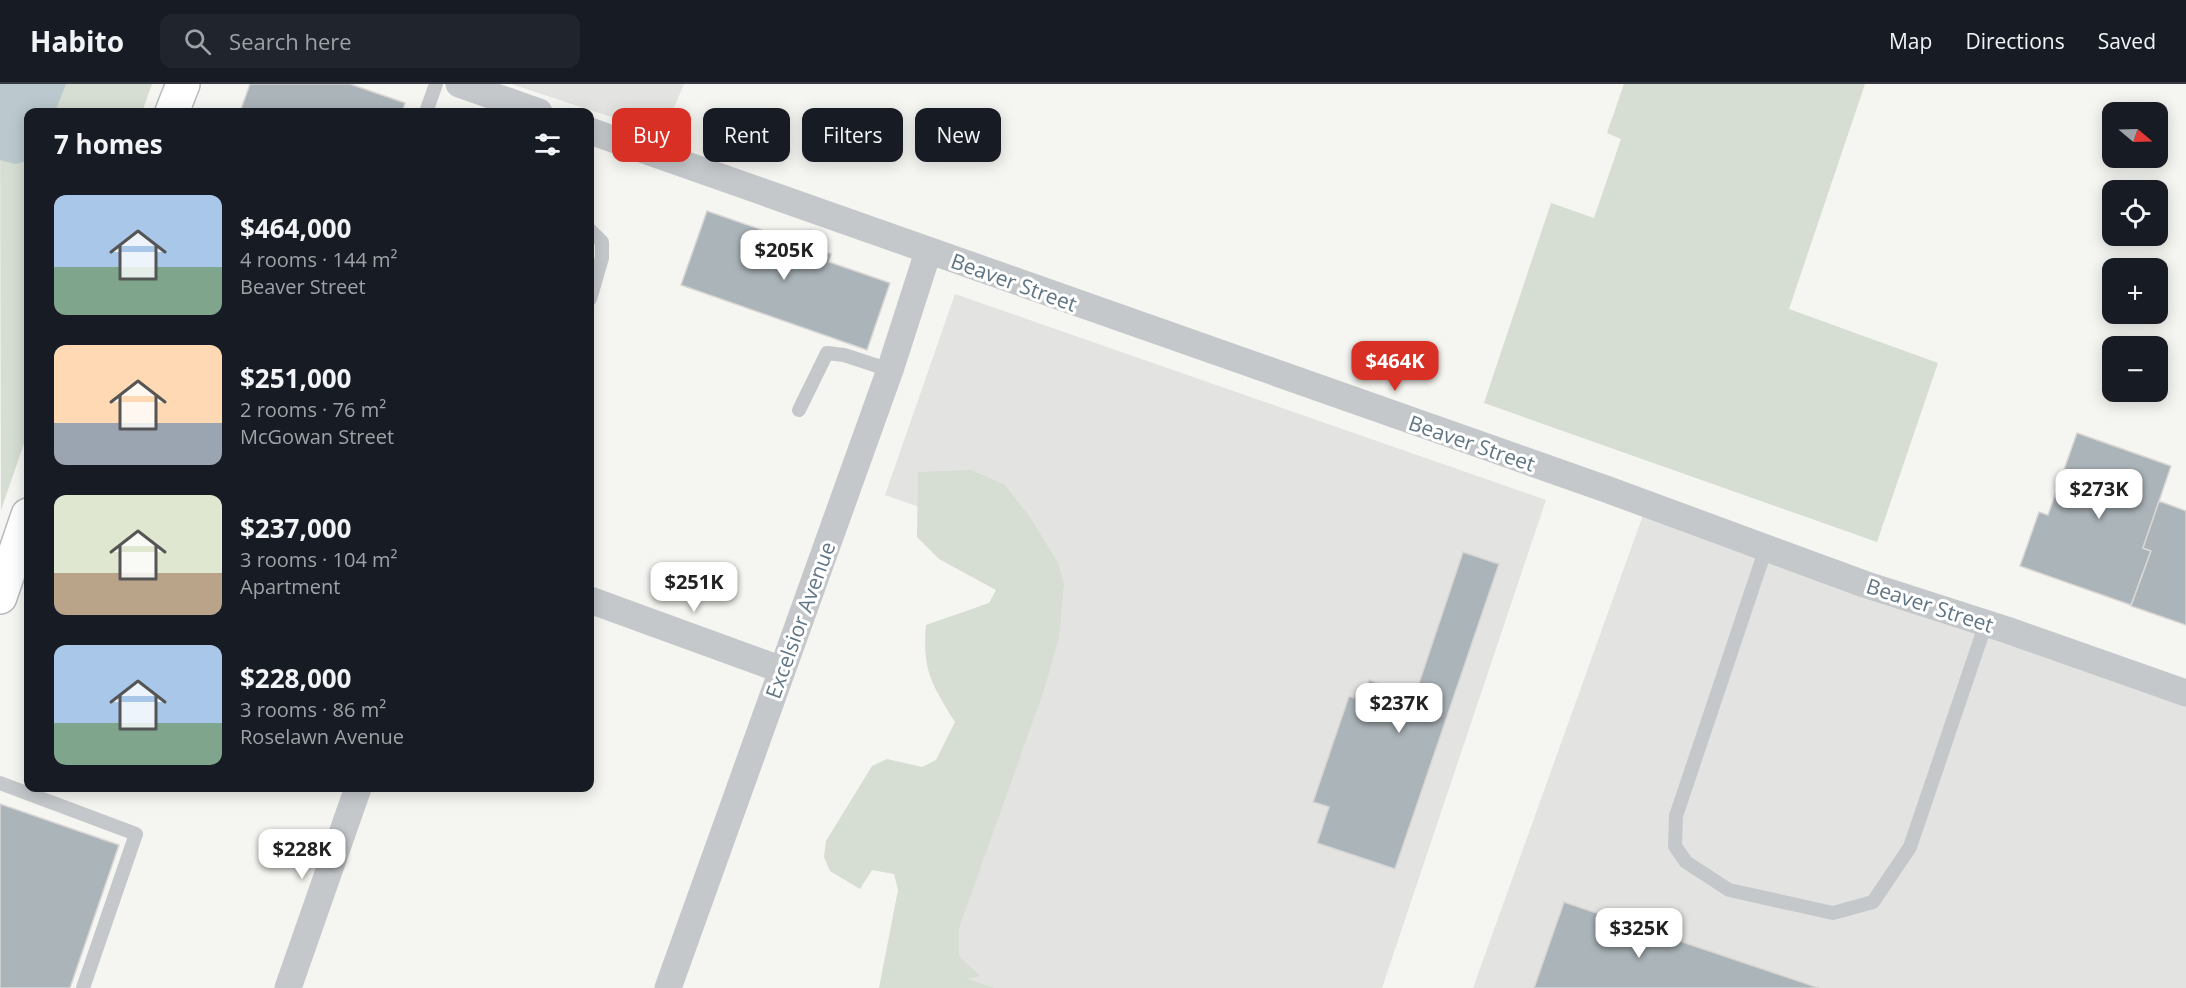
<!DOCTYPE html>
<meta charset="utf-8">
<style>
body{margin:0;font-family:"Open Sans",sans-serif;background:#20242c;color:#f1f3f6;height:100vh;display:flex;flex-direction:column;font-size:22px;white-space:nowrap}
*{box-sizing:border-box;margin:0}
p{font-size:20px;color:#9ea1a6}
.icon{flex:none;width:33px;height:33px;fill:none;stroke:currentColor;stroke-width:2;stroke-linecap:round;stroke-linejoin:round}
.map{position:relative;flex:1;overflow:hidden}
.details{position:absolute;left:24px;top:24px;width:570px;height:684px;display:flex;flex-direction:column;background:#171b24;border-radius:12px;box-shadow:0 3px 15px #0003}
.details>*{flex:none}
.hud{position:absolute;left:612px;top:24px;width:570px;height:54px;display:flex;gap:12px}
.needle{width:39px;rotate:109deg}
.controls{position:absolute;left:2102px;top:18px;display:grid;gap:12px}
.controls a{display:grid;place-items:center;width:66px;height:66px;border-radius:12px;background:#171b24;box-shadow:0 3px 15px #0003;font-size:30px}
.price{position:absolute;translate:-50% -51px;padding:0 14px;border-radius:12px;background:#fff;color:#222;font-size:20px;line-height:39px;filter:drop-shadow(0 2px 3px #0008)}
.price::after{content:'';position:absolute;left:50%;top:36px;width:18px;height:14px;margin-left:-9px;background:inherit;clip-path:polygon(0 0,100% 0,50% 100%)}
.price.active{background:#d93025;color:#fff}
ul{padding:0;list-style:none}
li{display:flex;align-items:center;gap:18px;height:150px;padding:0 30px}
li span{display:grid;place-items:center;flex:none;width:168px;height:120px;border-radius:12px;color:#555}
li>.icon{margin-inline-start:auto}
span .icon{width:72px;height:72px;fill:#fffc;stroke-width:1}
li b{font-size:26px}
h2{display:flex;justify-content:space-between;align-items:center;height:72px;padding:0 30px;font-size:26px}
.tag{padding:0 21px;border-radius:12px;background:#171b24;box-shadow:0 3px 15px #0003;font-size:21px;line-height:54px}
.tag.active{background:#d93025;color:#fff}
header{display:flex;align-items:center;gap:36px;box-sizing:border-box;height:84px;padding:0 30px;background:#171b24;border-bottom:2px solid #363941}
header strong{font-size:28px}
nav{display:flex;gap:33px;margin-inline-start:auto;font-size:21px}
.search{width:420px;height:54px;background:#20242c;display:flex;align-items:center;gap:15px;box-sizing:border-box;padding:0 21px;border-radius:12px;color:#9ea1a6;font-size:22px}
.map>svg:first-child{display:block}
.built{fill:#e3e4e2}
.green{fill:#d6ddd2}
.water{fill:#bbc8cd}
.building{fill:#abb4b9;stroke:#d7d6d4;stroke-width:1.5}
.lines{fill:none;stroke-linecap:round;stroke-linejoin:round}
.primary-casing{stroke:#b7bbbf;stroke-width:36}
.service{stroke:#c4c8cb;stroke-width:14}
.minor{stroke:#c4c8cb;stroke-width:27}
.primary{stroke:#fff;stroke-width:33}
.labels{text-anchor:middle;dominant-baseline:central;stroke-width:6;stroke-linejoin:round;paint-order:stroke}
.street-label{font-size:21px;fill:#617685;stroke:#fff}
</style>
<header>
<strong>Habito</strong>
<div class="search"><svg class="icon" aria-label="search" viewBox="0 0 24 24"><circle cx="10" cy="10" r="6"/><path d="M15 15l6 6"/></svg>Search here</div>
<nav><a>Map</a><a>Directions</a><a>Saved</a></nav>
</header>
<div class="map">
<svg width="2186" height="904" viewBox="0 0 2186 904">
<rect width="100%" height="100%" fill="#f5f5f1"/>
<g class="built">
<polygon points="511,0 684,0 663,50"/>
<polygon points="955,210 1546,416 1382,904 982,904 929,887 1009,455 885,411"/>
<polygon points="1647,420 2186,609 2186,904 1473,904"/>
</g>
<g class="green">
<polygon points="0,0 152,0 142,28 28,28 28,348 1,426"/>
<polygon points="1624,0 1865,0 1789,225 1938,279 1877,458 1484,319 1551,119 1594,134 1621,55 1607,49"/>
<path d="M971 386 1005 401 1030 433 1058 479 1064 500 1059 553 1043 609 959 844V872L980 892 967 895 995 904H879L898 806 894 790 872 786 860 805 830 787 824 773 826 757 872 682 887 675 922 683 936 676 955 638C932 600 922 587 926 541L989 519 996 506 939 475 917 453 918 388Z"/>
</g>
<polygon class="water" points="0,0 66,0 55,28 28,28 28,77 15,80 0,76"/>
<g class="building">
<polygon points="250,0 350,0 405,19 402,28 240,28"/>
<polygon points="707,127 831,170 829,178 890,199 867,266 681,201"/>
<polygon points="2077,349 2171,382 2143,464 2151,467 2131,521 2020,482 2039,428 2048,431"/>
<polygon points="2159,417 2186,427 2186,541 2131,522 2151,467 2143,464"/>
<polygon points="1463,468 1499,480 1395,785 1317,759 1329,723 1313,718 1349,612 1354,614 1357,606 1365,609 1369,596 1415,611"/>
<polygon points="0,720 119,761 70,904 0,904"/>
<polygon points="1564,818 1819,904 1534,904"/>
</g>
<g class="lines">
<defs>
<g id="primary">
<polyline points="172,28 183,0"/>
<polyline points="0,513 28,431"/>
</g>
</defs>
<use href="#primary" class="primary-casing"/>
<g class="service">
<polyline points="426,28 436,0"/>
<polyline points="590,146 602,158 602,174 590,215"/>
<polyline points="799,326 827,269 844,271 890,286"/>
<polyline points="1766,464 1676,732 1675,762 1686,778 1729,806 1833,829 1873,818 1910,763 1986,539"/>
<polyline points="0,699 136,750 83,904"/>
</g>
<g class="minor">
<polyline points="459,0 539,28"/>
<polyline points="590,47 1606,405 1864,500 2007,546 2186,609"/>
<polyline points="590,516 782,586"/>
<polyline points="288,904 358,704"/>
<polyline points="668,904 890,286 928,168"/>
</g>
<use href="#primary" class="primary"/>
</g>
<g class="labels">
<g class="street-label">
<text transform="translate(1014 198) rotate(20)">Beaver Street</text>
<text transform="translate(1472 359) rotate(19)">Beaver Street</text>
<text transform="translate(1930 521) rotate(18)">Beaver Street</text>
<text transform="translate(800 536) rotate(-70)">Excelsior Avenue</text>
</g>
</g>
</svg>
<div class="controls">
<a><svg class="needle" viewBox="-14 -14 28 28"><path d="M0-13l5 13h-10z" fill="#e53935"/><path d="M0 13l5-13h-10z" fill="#9ea1a6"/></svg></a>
<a><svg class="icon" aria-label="locate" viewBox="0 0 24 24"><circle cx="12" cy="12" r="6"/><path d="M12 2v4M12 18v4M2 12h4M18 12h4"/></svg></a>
<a>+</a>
<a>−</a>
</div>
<b class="price" style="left:784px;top:197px">$205K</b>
<b class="price active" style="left:1395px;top:308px">$464K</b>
<b class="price" style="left:2099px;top:436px">$273K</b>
<b class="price" style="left:694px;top:529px">$251K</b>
<b class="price" style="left:1399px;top:650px">$237K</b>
<b class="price" style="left:302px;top:796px">$228K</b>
<b class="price" style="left:1639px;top:875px">$325K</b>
<div class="hud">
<a class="tag active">Buy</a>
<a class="tag">Rent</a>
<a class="tag">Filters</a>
<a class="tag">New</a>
</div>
<section class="details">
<h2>7 homes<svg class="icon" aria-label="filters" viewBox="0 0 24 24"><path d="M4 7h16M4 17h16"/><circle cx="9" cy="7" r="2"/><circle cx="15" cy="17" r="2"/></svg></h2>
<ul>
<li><span style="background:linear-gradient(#a9c7e8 60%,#7fa58c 0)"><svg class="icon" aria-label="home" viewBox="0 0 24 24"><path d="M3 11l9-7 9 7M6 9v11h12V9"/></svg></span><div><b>$464,000</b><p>4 rooms · 144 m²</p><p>Beaver Street</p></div></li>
<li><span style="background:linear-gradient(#ffd9b3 65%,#9aa5b1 0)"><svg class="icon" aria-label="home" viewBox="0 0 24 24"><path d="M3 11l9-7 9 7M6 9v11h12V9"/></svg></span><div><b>$251,000</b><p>2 rooms · 76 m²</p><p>McGowan Street</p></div></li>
<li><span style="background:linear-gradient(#dfe7d0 65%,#b9a48a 0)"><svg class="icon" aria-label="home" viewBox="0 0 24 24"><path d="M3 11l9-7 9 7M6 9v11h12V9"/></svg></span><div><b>$237,000</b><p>3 rooms · 104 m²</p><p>Apartment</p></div></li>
<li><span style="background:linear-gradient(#a9c7e8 65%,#7fa58c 0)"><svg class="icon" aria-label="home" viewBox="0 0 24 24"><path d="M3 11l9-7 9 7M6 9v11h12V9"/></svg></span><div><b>$228,000</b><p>3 rooms · 86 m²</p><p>Roselawn Avenue</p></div></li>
</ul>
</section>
</div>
